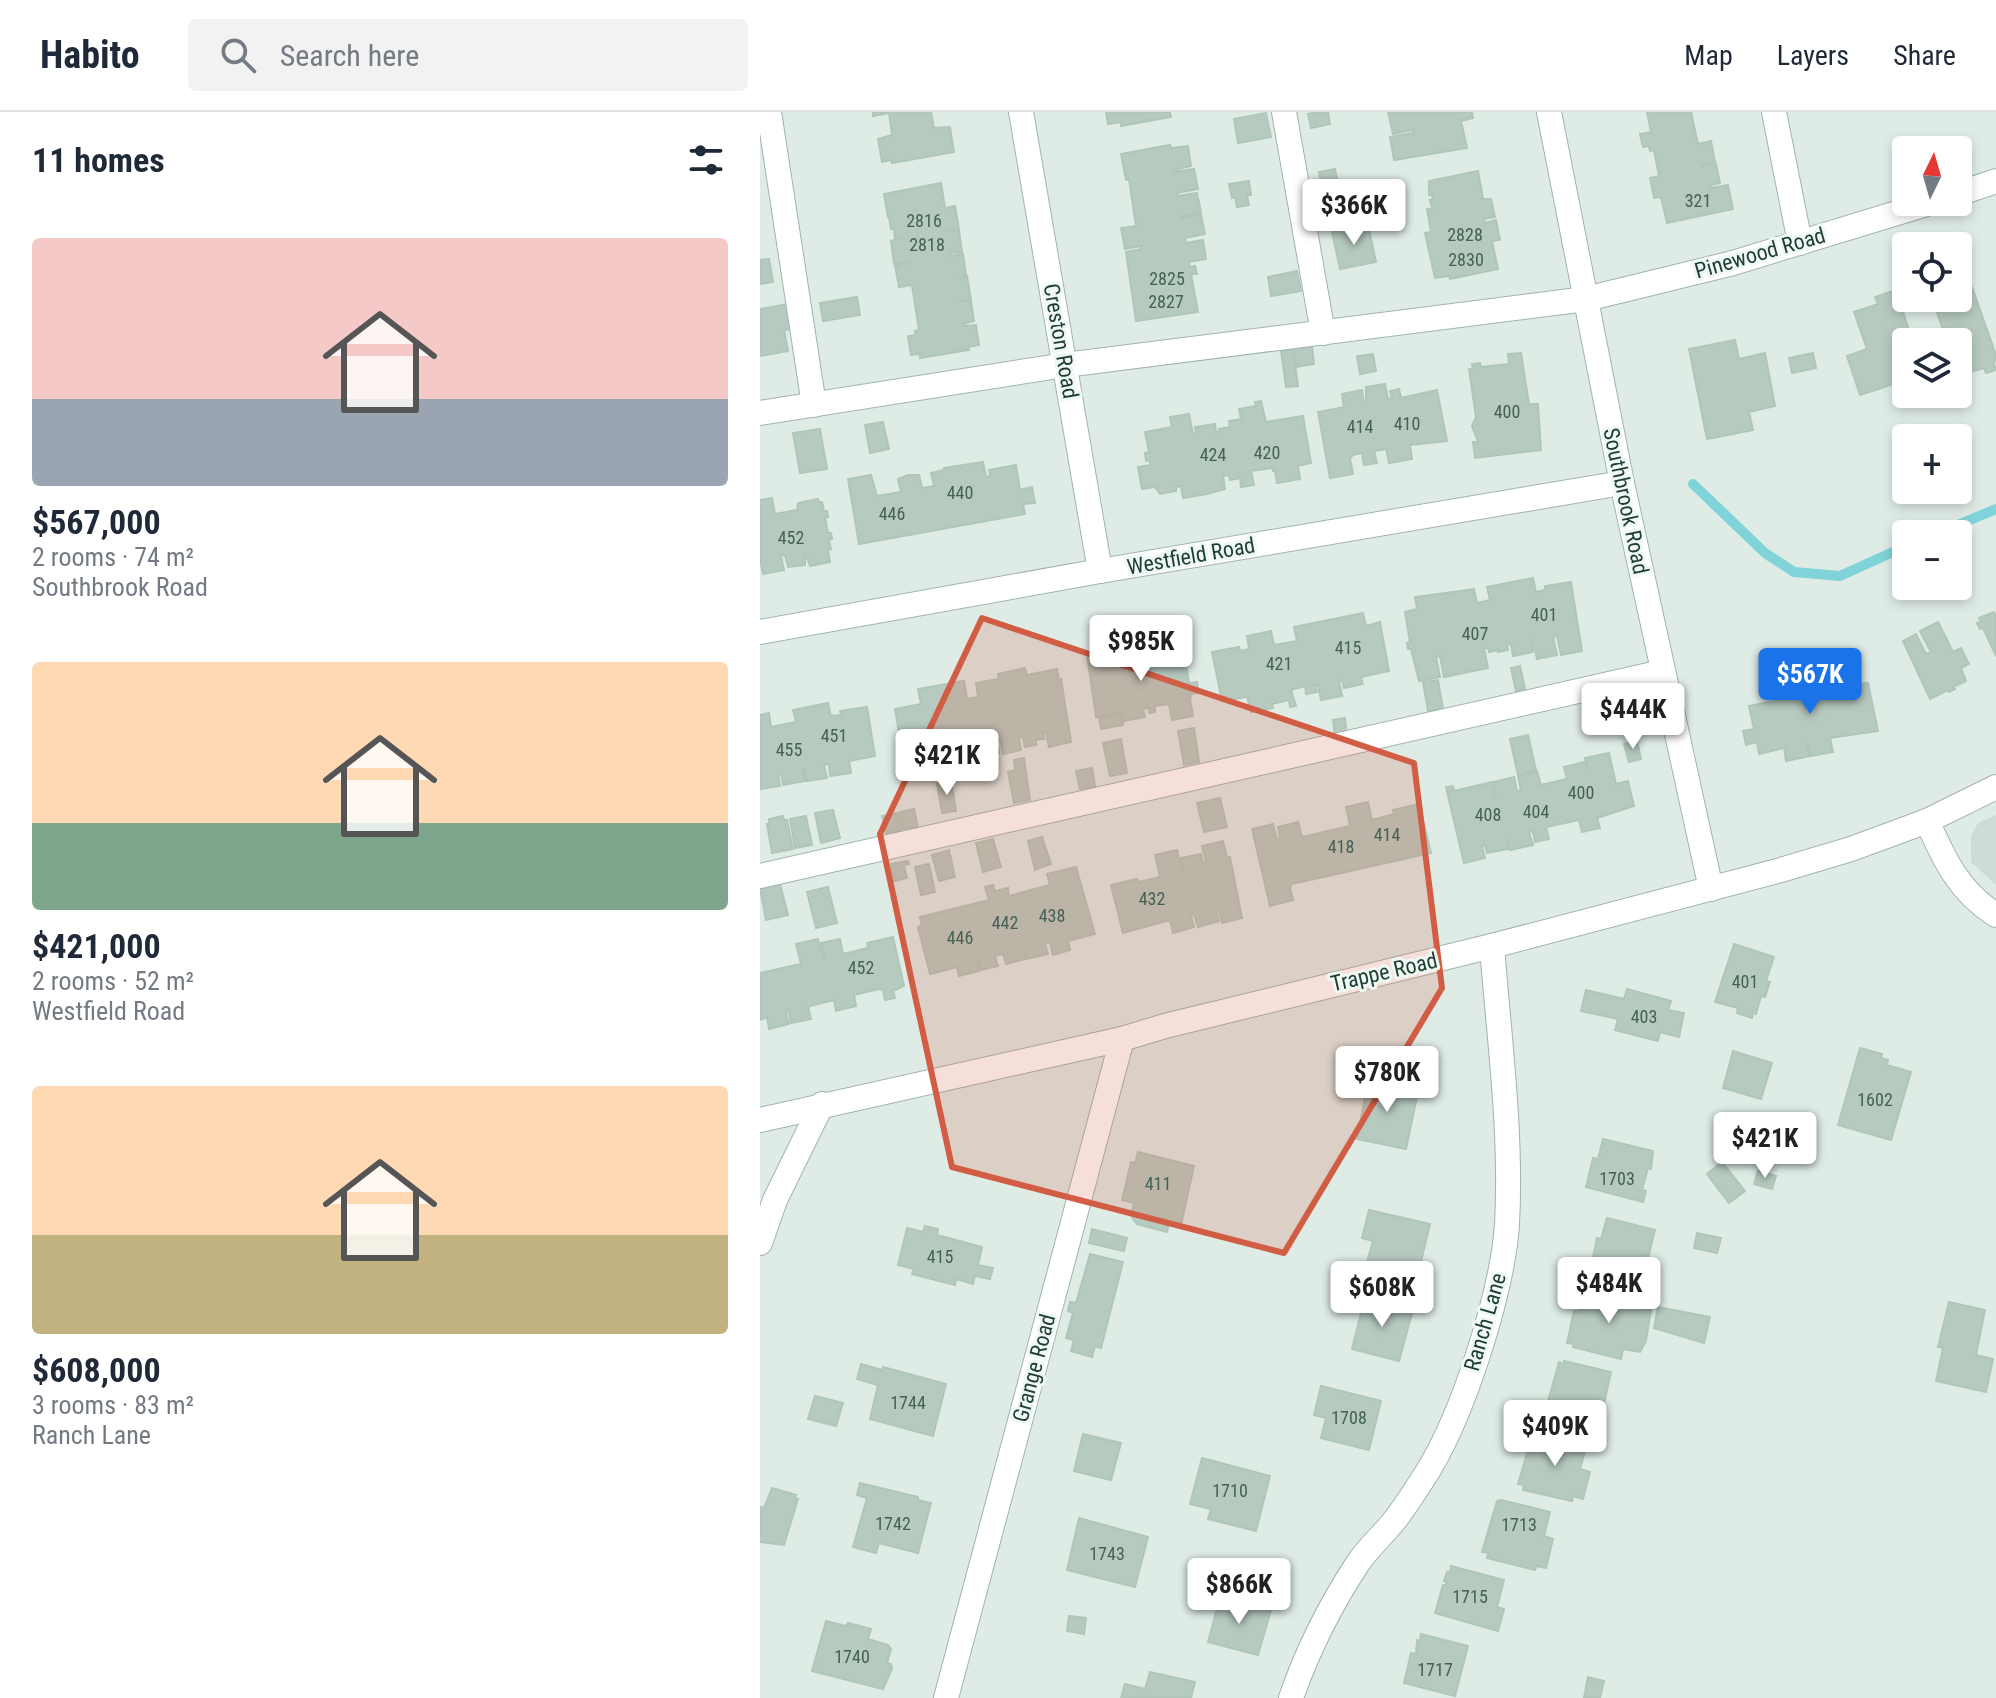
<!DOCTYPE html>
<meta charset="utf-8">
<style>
body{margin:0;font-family:"Roboto Condensed",sans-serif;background:#f2f2f3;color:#1f2937;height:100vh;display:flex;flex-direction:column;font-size:30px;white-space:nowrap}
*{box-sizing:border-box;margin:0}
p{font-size:26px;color:#747a83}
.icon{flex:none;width:44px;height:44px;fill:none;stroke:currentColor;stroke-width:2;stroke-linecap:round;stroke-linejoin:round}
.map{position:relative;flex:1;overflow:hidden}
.sheet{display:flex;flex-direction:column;background:#fff;width:760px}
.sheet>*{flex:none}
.needle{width:52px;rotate:5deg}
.fabs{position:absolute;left:1132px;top:24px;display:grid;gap:16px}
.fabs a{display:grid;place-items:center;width:80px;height:80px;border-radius:8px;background:#fff;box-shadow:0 4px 12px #0003;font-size:40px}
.price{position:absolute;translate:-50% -68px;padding:0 18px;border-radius:8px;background:#fff;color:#222;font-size:26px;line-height:52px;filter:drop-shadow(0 2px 4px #0008)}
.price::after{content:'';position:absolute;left:50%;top:48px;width:24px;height:18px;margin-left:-12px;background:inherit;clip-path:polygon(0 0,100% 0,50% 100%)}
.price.current{background:#1a73e8;color:#fff}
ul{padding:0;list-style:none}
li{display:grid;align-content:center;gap:16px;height:424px;padding:0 32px}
li span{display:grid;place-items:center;height:248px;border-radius:8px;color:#555}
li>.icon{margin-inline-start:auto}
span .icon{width:144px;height:144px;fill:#fffc;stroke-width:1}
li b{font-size:34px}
h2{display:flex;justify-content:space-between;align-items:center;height:96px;padding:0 32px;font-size:34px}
header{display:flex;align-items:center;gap:48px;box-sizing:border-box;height:112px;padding:0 40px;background:#fff;border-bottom:2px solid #e0e1e3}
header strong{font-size:38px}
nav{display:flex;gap:44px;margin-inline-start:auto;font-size:28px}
.search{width:560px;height:72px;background:#f2f2f3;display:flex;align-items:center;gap:20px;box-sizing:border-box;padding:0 28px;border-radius:8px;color:#747a83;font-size:30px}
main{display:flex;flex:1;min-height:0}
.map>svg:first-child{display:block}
.built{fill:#cddcd4}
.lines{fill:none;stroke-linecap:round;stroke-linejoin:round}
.stream{stroke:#80d3d8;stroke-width:10}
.building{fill:#b7cac0;stroke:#b0c6bb;stroke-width:2}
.minor-casing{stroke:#a1b4ac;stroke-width:26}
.minor{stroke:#fff;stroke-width:24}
.marked{fill:#d25d45;fill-opacity:0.2;stroke:#d25d45;stroke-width:6;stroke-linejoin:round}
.labels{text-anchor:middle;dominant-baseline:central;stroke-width:6;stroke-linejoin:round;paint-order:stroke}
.number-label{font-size:18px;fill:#446156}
.street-label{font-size:22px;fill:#1e3e32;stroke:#eff8f3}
</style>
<header>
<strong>Habito</strong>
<div class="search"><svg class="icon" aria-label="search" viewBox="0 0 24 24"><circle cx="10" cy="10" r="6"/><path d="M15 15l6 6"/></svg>Search here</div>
<nav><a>Map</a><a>Layers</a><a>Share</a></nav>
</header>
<main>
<section class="sheet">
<h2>11 homes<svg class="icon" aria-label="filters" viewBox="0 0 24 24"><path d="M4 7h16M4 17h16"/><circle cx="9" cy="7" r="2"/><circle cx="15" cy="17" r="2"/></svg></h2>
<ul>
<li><span style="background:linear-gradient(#f6c9c9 65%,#9aa5b1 0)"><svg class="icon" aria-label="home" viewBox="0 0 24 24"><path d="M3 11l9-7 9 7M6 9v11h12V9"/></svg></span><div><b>$567,000</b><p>2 rooms · 74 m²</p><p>Southbrook Road</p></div></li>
<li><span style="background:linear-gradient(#ffd9b3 65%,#7fa58c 0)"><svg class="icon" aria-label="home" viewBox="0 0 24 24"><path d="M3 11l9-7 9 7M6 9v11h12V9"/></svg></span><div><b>$421,000</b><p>2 rooms · 52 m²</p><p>Westfield Road</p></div></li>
<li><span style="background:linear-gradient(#ffd9b3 60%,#c2b280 0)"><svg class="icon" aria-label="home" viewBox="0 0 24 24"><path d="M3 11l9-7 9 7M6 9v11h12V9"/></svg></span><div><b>$608,000</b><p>3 rooms · 83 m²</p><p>Ranch Lane</p></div></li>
</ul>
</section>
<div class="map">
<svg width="1236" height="1586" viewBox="0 0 1236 1586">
<rect width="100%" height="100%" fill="#dfece5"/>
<polygon class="built" points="1236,703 1236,773 1211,750 1211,724 1218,711"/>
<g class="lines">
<g class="stream">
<polyline points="933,372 1005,441 1034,460 1080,464 1146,434"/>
<polyline points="1176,422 1236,397"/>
</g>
</g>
<g class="building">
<polygon points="113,0 171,0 174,16 190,15 194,40 132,51 131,48 122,50 118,27 132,23 129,1 113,4"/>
<polygon points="346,0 410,0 411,5 361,14 361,10 348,12"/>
<polygon points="558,0 568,0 570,12 551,16 548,2"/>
<polygon points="628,0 712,0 713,6 701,9 707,36 634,48 630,25 653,21 653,18 633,22"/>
<polygon points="887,0 931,0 938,32 951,29 955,50 942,53 943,55 956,52 960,71 951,73 952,76 968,73 973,97 907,111 901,85 894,86 890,66 899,64 894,38 890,39 889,34 883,35 880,22 891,20"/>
<polygon points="506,1 511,25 478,31 474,7"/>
<polygon points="410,33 411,36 428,34 431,54 414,58 414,60 434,57 438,77 417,81 418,84 437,81 441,101 421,104 421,106 441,103 445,122 425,126 426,131 443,128 446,147 429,150 430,155 435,154 437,162 431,162 438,200 376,209 366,140 381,137 381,134 365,137 361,116 376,114 369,67 366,68 361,42"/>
<polygon points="575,57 578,71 562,74 559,60"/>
<polygon points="718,59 723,86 720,87 731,87 735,105 724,107 725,111 736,108 740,128 732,129 738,157 690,167 689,164 675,166 665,121 671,120 667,97 674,96 671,93 670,88 673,87 672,83 669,83 669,69"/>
<polygon points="489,69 491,83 487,83 489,93 477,95 475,85 472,86 469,72"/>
<polygon points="181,71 185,96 195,94 199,117 187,119 199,118 202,140 191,141 191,144 203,142 206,163 195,166 207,164 211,188 199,189 211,189 214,209 203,212 205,214 216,213 219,233 208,235 209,238 160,246 160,242 151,243 148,224 156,223 155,219 159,218 152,173 139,175 135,153 148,151 134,152 131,129 143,125 135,127 134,117 131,117 129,106 132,104 128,105 124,82"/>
<polygon points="577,78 580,95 566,97 563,81"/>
<polygon points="608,113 616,150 580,157 572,120"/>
<polygon points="9,147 13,170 0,172 0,148"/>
<polygon points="1202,147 1236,243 1234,252 1236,258 1226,261 1224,256 1198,264 1198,230 1185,230 1187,229 1172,186 1198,186 1198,149"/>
<polygon points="537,159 541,179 511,184 508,165"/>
<polygon points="1133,179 1135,186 1138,185 1153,230 1146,230 1146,268 1100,283 1087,244 1107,237 1094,200 1118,192 1115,185"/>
<polygon points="97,185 100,203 63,209 60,191"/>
<polygon points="28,192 32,217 24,218 28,239 0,244 0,197"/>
<polygon points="975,228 979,247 1005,241 1015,294 989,300 993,318 947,327 929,237"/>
<polygon points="552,234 554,252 536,255 533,236"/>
<polygon points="533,237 538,274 526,275 521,239"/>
<polygon points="761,241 769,292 778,292 781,338 715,346 713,330 718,330 712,314 716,305 709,257 713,257 712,252 720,251 721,255 749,252 748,242"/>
<polygon points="1053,241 1056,256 1032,261 1029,246"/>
<polygon points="613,242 616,259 600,262 597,244"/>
<polygon points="625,272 628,287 632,286 630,279 639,277 641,286 677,278 687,329 650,333 652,347 629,351 626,337 614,339 617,351 604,353 602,341 593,343 590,346 593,362 570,366 558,300 584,295 582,282 602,278 604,292 606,291 606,275"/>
<polygon points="501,289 506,310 543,304 551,351 538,354 540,367 517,371 515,359 513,359 512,356 491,359 494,373 481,375 480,366 470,368 469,363 463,364 465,377 447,382 423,386 421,374 416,375 416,379 400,382 395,375 382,377 378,355 390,353 390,348 386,349 385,341 389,340 385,320 412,315 410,305 429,302 433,322 436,321 435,315 455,312 456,320 460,319 459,317 470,315 469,309 481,307 479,297 496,294 495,290"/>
<polygon points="123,310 129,337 110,341 105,313"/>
<polygon points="60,317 67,357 40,361 33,321"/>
<polygon points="223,350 226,365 230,364 229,358 256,353 260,378 272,375 275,391 263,392 265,402 99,432 88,367 111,363 117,384 141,380 138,367 148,363 159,363 162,376 174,374 171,361 184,358 184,356"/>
<polygon points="12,386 15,402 37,398 38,391 58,387 59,390 62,390 64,399 67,399 68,405 65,406 68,421 71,421 72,427 69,428 71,437 68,438 70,450 50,454 45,440 45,453 28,455 25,443 21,444 24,458 3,462 0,447 0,388"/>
<polygon points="773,466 776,480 785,478 785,474 811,470 822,539 801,543 797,524 793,525 797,543 777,547 773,528 771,528 773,540 753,544 751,532 747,533 748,538 738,540 738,538 729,540 728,536 724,536 728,556 684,565 680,544 676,545 680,565 659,569 651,537 648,537 647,531 650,530 645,500 657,497 655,485 714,477 717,491 730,488 727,475"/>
<polygon points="1179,474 1182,480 1167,487 1162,475"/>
<polygon points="1234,500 1236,505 1236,544 1223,516 1220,517 1217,511 1221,510 1219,506"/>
<polygon points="603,501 606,514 620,510 629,559 601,565 603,572 584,576 582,568 579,569 582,584 561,588 558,573 555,573 557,580 546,582 545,574 531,578 536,594 530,595 529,588 512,592 513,596 491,600 487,585 462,589 452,540 479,535 480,539 489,537 487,524 511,519 514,533 537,529 534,515"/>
<polygon points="1178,510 1193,540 1201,536 1209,552 1201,556 1206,569 1193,575 1195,577 1189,580 1188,578 1170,587 1143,529 1156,522 1166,542 1171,540 1160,519"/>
<polygon points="410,528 412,541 424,538 429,571 437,570 439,581 431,582 430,587 433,604 412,608 409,592 395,594 395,600 389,601 389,596 383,597 385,605 363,609 362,601 336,605 327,543 374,535 376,551 398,547 396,530"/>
<polygon points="1077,552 1081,575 1108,571 1118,619 1070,626 1073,640 1051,644 1047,631 1050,644 1026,649 1024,636 999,642 997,630 986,633 983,619 994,617 989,594 1014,589 1009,567 1015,566 1015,570 1055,562 1061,579 1070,578 1065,554"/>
<polygon points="760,554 765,577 756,579 751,556"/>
<polygon points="265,556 267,563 297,557 299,568 301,567 311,630 289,635 286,621 283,621 284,627 276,628 276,633 265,635 263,625 259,626 261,638 243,642 241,629 237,629 239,641 195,649 193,637 143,645 135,597 161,592 158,577 204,569 207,587 218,585 216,571 239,567 238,562"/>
<polygon points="678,568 683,597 668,599 663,570"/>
<polygon points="68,591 71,604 81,603 80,599 107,595 115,644 89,649 91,661 70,664 69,652 64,653 67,666 47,669 45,657 43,657 45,669 23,673 21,662 18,662 20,674 1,677 0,603 9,601 11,615 36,610 33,598"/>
<polygon points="361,601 363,613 341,617 339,605"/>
<polygon points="585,606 587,624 575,625 573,608"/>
<polygon points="434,616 439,650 424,653 418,619"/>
<polygon points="768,623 776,658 758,663 750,627"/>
<polygon points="361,627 367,661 350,664 343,631"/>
<polygon points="877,629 881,647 869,650 864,632"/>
<polygon points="849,641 856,672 868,669 874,694 837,706 840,716 822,720 819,708 786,715 789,727 775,730 773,719 769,720 773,733 750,738 747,726 748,737 727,741 725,733 722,734 725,746 704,751 686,675 693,674 694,679 732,670 736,684 734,670 754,665 757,679 761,678 758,664 777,659 781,673 807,667 804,655 825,650 828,657 825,646"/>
<polygon points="264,646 270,688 254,691 248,660 255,658 254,648"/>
<polygon points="332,656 335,674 320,677 316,659"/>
<polygon points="191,669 196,699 182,701 177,672"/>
<polygon points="460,686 467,715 444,720 437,691"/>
<polygon points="608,690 612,708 634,702 633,698 659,692 671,741 532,772 530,775 533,788 510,794 492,717 513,712 517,728 520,727 518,715 538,710 542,725 590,714 586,695"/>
<polygon points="154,697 158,715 143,717 140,700"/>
<polygon points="73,698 80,726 61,731 55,701"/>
<polygon points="138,701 141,718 126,721 122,704"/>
<polygon points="23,704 24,708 27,708 33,737 12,741 7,712 9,712 9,707"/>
<polygon points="46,704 52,733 35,736 30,707"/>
<polygon points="282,725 291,752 275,758 268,729"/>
<polygon points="233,727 241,755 223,760 216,731"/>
<polygon points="463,729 467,745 470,745 482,806 462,811 459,798 456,799 459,809 438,815 434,802 431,803 434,815 413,821 410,808 363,821 351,773 377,767 379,770 400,765 395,743 417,738 422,760 424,760 421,746 441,742 443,751 446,750 442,734"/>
<polygon points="189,738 195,765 179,769 172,743"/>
<polygon points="148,749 149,752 144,753 147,766 134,769 131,752"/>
<polygon points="169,752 175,780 161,783 155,755"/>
<polygon points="316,755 335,822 308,829 310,838 293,843 290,830 285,832 288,842 266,847 264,837 265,847 246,852 243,842 235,844 238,854 221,858 218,848 219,859 199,864 197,855 170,862 158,815 162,813 160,805 229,788 225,775 233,773 235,779 248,776 249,784 290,773 287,762"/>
<polygon points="20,772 28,803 6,808 0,777"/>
<polygon points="68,775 77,811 56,816 47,780"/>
<polygon points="133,825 144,874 133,879 135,886 125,888 123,878 119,877 94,883 96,894 76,899 74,888 50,894 48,895 51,907 31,911 29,899 26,900 29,912 9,917 7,905 0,908 0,861 41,852 36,832 58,827 63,847 65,847 61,831 80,827 83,842 108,836 107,831"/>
<polygon points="974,832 1014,845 1006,869 1010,870 1005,885 1001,884 996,902 993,901 992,906 977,901 978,896 955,890"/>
<polygon points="867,877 911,889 908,898 924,901 919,925 900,920 898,929 855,918 858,907 821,899 826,878 864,887"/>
<polygon points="1100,936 1122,942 1121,946 1128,948 1127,953 1151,960 1131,1028 1078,1013"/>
<polygon points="973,939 1012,951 1001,987 963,976"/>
<polygon points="625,965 641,968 639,977 658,980 646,1037 597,1027 608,970 623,973"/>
<polygon points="843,1027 893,1039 891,1057 888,1056 882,1078 886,1079 883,1090 826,1075 833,1046 838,1047"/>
<polygon points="378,1040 434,1054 421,1113 409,1110 407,1120 377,1112 371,1104 374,1091 362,1088 371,1050 375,1051"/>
<polygon points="962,1050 985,1079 969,1091 947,1062"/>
<polygon points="998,1059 1016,1064 1012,1077 994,1072"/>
<polygon points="609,1098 670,1112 658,1162 607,1150 613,1129 602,1126"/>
<polygon points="847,1106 895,1118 882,1169 831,1155 837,1126 841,1127"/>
<polygon points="165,1114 178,1117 177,1123 222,1135 218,1153 233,1156 230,1167 215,1164 213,1172 196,1167 195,1173 152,1162 154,1157 138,1153 147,1116 163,1120"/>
<polygon points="332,1117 367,1126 364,1139 329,1131"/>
<polygon points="937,1121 961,1126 957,1141 934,1136"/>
<polygon points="330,1142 363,1150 341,1236 335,1234 332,1245 311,1239 314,1228 306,1226 313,1201 308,1199 310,1190 316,1191"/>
<polygon points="828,1178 876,1189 875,1194 891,1198 886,1229 880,1240 863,1237 861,1247 813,1235 814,1232 807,1231 814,1199 818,1200 823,1179"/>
<polygon points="605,1185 653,1198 639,1249 592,1237"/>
<polygon points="1189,1190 1225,1198 1216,1243 1233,1247 1226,1280 1176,1269 1183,1236 1178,1235"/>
<polygon points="898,1195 950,1205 944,1231 894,1216"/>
<polygon points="804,1249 851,1260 838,1318 789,1307 790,1302 785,1300 799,1250 804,1252"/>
<polygon points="101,1252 122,1258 123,1255 186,1272 173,1324 110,1307 118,1273 97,1267"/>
<polygon points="561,1274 621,1289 609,1338 561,1326 566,1306 554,1303"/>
<polygon points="55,1284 83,1291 76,1314 48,1307"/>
<polygon points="777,1320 827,1332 820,1357 830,1360 823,1387 813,1384 812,1389 763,1378 764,1373 758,1372 773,1321 777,1322"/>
<polygon points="323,1322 361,1331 351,1368 314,1359"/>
<polygon points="442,1346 510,1364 496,1419 448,1407 451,1397 430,1392"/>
<polygon points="100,1371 158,1385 158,1388 171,1391 158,1441 119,1431 116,1441 93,1435 107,1386 97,1383"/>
<polygon points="12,1376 36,1383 35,1386 38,1387 24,1433 0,1430 0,1395 4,1396"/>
<polygon points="741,1388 790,1400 784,1424 793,1427 786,1456 777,1454 775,1458 727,1446 728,1441 722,1440 737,1389"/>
<polygon points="319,1406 388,1425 375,1475 307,1458"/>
<polygon points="691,1454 744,1468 737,1495 744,1497 738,1519 675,1501 683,1473 686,1473 687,1470 684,1469 687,1460 690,1461"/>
<polygon points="460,1485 511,1498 498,1543 448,1530"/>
<polygon points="309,1504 326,1506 324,1522 307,1519"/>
<polygon points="66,1509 86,1514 88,1511 111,1517 108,1527 128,1533 131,1537 127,1551 131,1552 132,1557 123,1577 52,1559"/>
<polygon points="661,1522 708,1534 695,1584 644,1571 651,1541 656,1542 657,1528 660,1529"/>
<polygon points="390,1560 435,1570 431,1586 361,1586 365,1572 385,1577"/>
<polygon points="828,1565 844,1569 840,1586 824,1586"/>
</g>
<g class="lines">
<defs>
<g id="minor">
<polyline points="9,0 54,293"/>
<polyline points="261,0 340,459"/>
<polyline points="524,0 563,221"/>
<polyline points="789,0 862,371 951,777"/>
<polyline points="1014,0 1040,131"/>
<polyline points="1198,82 1236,69"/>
<polyline points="0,301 305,253 826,187 973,151 1173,90"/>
<polyline points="0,520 340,459 862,371"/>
<path d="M1167 709C1184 747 1199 780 1236 803"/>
<polyline points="0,764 902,560"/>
<polyline points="0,1008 362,927 405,914 732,834 1021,758 1091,737 1167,709 1236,675"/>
<polyline points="0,1131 15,1088 62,992"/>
<polyline points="186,1586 362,927"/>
<path d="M531 1586C547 1540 571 1492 598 1451 608 1436 622 1424 634 1409 646 1394 657 1376 668 1359 704 1300 742 1181 747 1113 752 1020 739 926 732 834"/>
</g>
</defs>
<use href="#minor" class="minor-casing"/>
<use href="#minor" class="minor"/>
</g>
<path class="marked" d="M222 506 654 651 682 876 524 1141 192 1055 120 722Z"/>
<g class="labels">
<g class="number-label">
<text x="938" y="88">321</text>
<text x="164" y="108">2816</text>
<text x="705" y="122">2828</text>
<text x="167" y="132">2818</text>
<text x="706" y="147">2830</text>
<text x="407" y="166">2825</text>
<text x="406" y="189">2827</text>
<text x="747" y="299">400</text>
<text x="647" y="311">410</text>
<text x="600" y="314">414</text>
<text x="507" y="340">420</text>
<text x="453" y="342">424</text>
<text x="200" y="380">440</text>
<text x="132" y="401">446</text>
<text x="31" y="425">452</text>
<text x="784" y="502">401</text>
<text x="715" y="521">407</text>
<text x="588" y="535">415</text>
<text x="519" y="551">421</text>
<text x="74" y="623">451</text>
<text x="29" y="637">455</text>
<text x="821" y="680">400</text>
<text x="776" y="699">404</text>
<text x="728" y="702">408</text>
<text x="627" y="722">414</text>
<text x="581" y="734">418</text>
<text x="392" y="786">432</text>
<text x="292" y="803">438</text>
<text x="245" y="810">442</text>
<text x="200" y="825">446</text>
<text x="101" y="855">452</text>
<text x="985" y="869">401</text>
<text x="884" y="904">403</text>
<text x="1115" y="987">1602</text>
<text x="857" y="1066">1703</text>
<text x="398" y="1071">411</text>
<text x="180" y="1144">415</text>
<text x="148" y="1290">1744</text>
<text x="589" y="1305">1708</text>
<text x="470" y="1378">1710</text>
<text x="133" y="1411">1742</text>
<text x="759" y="1412">1713</text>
<text x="347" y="1441">1743</text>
<text x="710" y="1484">1715</text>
<text x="92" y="1544">1740</text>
<text x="675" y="1557">1717</text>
</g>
<g class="street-label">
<text transform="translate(1000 141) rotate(-16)">Pinewood Road</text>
<text transform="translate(301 229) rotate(80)">Creston Road</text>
<text transform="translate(866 389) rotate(78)">Southbrook Road</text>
<text transform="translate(431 444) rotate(-10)">Westfield Road</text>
<text transform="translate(624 860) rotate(-13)">Trappe Road</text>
<text transform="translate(725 1210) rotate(-74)">Ranch Lane</text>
<text transform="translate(274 1256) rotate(-75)">Grange Road</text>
</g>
</g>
</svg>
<div class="fabs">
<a><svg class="needle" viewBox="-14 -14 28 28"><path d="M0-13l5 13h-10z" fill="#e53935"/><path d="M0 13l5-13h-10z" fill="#747a83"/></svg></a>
<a><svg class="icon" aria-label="locate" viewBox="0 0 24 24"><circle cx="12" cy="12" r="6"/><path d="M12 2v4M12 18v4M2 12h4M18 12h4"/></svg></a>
<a><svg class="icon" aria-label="layers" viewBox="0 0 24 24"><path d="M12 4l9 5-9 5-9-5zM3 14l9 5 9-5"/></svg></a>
<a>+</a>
<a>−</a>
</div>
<b class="price" style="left:594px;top:135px">$366K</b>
<b class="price" style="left:381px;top:571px">$985K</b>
<b class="price current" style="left:1050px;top:604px">$567K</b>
<b class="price" style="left:873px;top:639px">$444K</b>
<b class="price" style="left:187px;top:685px">$421K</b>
<b class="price" style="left:627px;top:1002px">$780K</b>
<b class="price" style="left:1005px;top:1068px">$421K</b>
<b class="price" style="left:849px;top:1213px">$484K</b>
<b class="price" style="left:622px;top:1217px">$608K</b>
<b class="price" style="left:795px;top:1356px">$409K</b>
<b class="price" style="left:479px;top:1514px">$866K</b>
</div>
</main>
